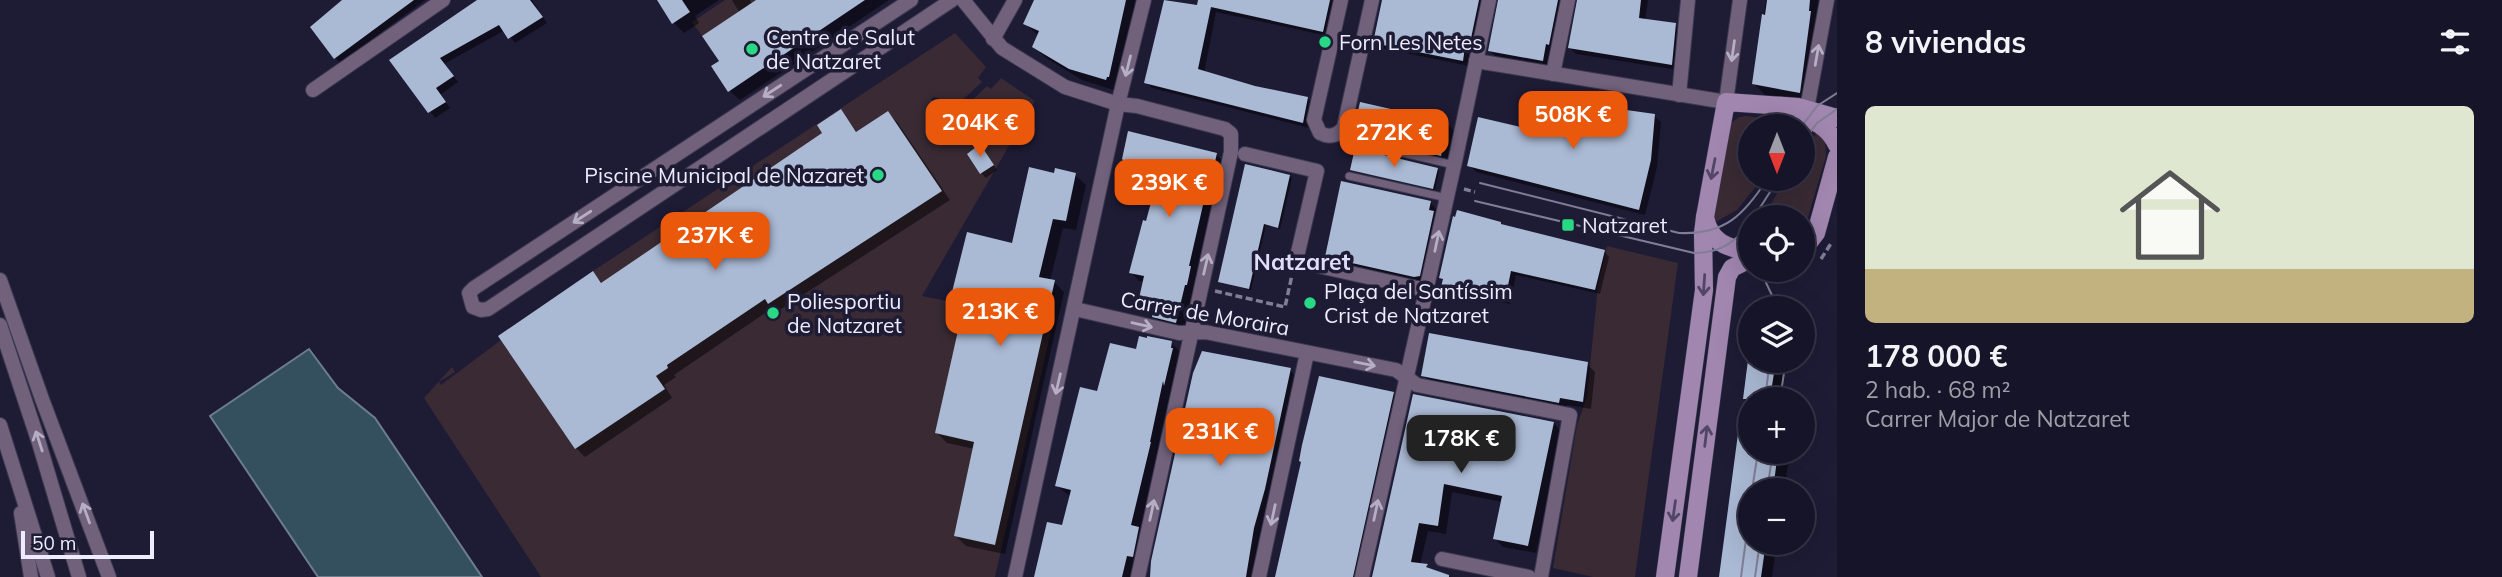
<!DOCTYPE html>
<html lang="es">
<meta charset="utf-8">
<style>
body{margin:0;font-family:Mulish,sans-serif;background:#1f1d30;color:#f1f3f6;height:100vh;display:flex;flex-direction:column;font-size:26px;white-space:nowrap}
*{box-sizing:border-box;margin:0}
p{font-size:23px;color:#9e9ea8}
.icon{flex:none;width:38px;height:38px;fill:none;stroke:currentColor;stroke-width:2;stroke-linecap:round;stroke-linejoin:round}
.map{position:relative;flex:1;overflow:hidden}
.sheet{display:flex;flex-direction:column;background:#161428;width:665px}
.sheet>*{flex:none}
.needle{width:46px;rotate:180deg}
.fabs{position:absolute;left:1738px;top:114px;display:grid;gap:14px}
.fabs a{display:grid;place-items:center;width:77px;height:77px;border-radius:50%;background:#161428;box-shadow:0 7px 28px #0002,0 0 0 2px #353345;font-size:35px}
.scale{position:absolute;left:21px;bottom:18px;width:133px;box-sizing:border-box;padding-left:7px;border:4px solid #ededff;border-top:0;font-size:19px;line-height:24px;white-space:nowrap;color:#ededff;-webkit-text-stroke:5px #1e1b35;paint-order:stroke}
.price{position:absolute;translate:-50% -60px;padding:0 16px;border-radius:14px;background:#ea580c;color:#fff;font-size:23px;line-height:46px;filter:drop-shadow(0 2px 4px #0008)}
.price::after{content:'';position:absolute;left:50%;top:42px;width:21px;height:16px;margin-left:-10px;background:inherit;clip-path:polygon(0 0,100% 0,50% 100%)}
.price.active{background:#222;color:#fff}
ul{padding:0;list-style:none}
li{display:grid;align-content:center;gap:14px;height:371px;padding:0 28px}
li span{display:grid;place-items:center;height:217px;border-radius:10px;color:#555}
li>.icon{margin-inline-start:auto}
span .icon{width:126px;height:126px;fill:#fffc;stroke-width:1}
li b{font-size:30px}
h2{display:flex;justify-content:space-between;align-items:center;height:84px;padding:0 28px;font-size:30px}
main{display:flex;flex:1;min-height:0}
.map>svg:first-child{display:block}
.green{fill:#392a34;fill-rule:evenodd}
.water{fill:#344f5e;stroke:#6c7e8e;stroke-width:2}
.shadow{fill:#0007}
.building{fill:#aab9d4}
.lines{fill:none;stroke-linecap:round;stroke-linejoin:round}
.lane-casing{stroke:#3b3851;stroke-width:9}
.street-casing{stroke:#3b3851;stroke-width:16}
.secondary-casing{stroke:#3b3851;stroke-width:19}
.path{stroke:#807e94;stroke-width:3.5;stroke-dasharray:7 3.5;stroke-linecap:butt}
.lane{stroke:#71617b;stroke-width:7}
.street{stroke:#71617b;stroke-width:14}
.secondary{stroke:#a186b0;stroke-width:18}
.tram{stroke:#807e95;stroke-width:2}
.oneway{stroke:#b5aec4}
.oneway2{stroke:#524666}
.poi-dot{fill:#29d885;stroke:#1e1b35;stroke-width:2.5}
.labels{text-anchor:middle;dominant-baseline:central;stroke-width:7;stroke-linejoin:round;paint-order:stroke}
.poi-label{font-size:21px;fill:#ededff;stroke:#1e1b35;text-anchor:start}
.street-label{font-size:21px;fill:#ededff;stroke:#1e1b35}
.neighbourhood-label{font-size:23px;font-weight:bold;fill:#deddfa;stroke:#1e1b35}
</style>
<main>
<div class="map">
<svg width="1837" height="577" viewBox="0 0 1837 577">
<rect width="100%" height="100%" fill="#1e1b35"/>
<g class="green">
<polygon points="725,0 756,0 702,36 692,22"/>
<path d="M955 33 986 67 978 78 982 82 958 104 934 97 931 99 947 124 987 86 991 89 1001 78 1035 101 922 296 1053 322 995 577H541L424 398 452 367 455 372 439 382 441 385 593 271ZM980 145 994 165 980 174 967 154Z"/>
<polygon points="1747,116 1796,123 1795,126 1750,126 1750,178 1762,179 1737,210 1714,223 1712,216 1729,125 1739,117"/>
<polygon points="1818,131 1825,142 1826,156 1803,234 1802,217 1764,217 1785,179 1802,178 1803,152"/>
<polygon points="1607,246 1678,263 1635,577 1593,577 1553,568 1577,425 1587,397 1598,285"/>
</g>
<polygon class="water" points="309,349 338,388 375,418 482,577 318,577 210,416"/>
<g class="shadow">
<polygon points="345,0 425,0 340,63 335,58"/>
<polygon points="479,0 532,0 547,23 515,43 505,30 444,64 458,82 440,95 450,108 435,118 392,61"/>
<polygon points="659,0 719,0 695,16 699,23 684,33 674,23"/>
<polygon points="732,0 750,0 752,4 759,0 889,0 740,100 730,91 722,62 740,13"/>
<polygon points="1036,0 1140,0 1117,91 1082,80 1046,58 1034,47 1039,36 1025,24"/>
<polygon points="1166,0 1212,9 1214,0 1337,0 1328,36 1216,12 1204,73 1255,87 1308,99 1314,105 1309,128 1152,88 1146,82"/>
<polygon points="1385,0 1489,0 1469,66 1381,48 1375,42"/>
<polygon points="1500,0 1568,0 1549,66 1496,57 1490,51"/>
<polygon points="1579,0 1648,0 1645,21 1675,25 1682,31 1678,70 1576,54 1570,48"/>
<polygon points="1766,0 1825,0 1814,106 1768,98 1754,84"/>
<polygon points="840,111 858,133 888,113 897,122 950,200 778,311 774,307 674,375 676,377 664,385 672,398 585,457 576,448 500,336 593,273 603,284 824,133"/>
<polygon points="1654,116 1661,122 1657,167 1645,215 1476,172 1469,165 1544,134"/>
<polygon points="1447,124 1455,132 1448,162 1362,143 1355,135"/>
<polygon points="980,147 997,170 986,178 981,173"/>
<polygon points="1216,154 1224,163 1195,292 1193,292 1185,330 1162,325 1154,316 1154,313 1140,302 1145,282 1139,281 1131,272 1160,175 1134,169 1124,158"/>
<polygon points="1352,169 1437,169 1439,171 1435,190"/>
<polygon points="1055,175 1075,175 1086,185 1076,230 1063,228 1050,281 1054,282 1064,292 1005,554 966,546 956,536 975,449 947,443 937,433 965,302 954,292 1013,245"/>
<polygon points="1290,176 1292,178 1280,229 1266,225 1251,290 1222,283 1219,281"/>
<polygon points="1430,202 1437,210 1427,282 1335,264 1327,256"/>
<polygon points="1457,219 1500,223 1504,227 1604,251 1609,257 1600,294 1516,275 1510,304 1448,291 1443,286 1444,281 1441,278"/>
<polygon points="1171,343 1182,353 1141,577 1036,577 1063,527 1071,497 1057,486 1099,393 1138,351"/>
<polygon points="1750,358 1750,360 1787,360 1782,395 1789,399 1750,399 1750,452 1790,452 1784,490 1750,490 1750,542 1777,542 1772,577 1720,577"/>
<polygon points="1587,364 1595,372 1591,409 1567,405 1566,410 1431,383 1423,375"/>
<polygon points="1290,370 1300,381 1256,577 1150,577 1195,374"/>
<polygon points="1393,393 1401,402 1362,577 1276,577"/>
<polygon points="1414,396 1554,423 1562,432 1536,553 1503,547 1495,538 1502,502 1452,492 1446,534 1428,531 1420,565 1451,577 1374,577"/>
</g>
<g class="building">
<polygon points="342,0 414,0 334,59 310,27"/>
<polygon points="477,0 530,0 543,17 508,39 499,25 440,58 454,76 436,88 446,102 428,113 389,60"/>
<polygon points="657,0 682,0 690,12 672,24"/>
<polygon points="756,0 865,0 728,92 711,66 719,61 702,36"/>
<polygon points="1034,0 1126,0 1109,77 1107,77 1106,80 1069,69 1032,47 1039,31 1023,24"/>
<polygon points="1164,0 1197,5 1198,0 1330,0 1323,32 1211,7 1198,69 1255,86 1308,97 1303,123 1144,83"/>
<polygon points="1382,0 1479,0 1469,48 1465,47 1463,61 1373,43"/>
<polygon points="1498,0 1558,0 1549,45 1546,44 1543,61 1488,51"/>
<polygon points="1577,0 1641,0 1639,18 1676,23 1672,65 1568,48"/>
<polygon points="1767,0 1810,0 1809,11 1811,11 1800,93 1752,84 1762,14 1765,15"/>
<polygon points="1548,99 1655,114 1651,160 1639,210 1467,166 1478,117 1542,132"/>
<polygon points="1360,102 1448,122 1441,156 1353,135"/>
<polygon points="841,109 856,132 888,111 942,191 768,304 765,299 667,365 668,368 656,376 665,389 575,449 498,336 593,271 601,283 822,133 817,125"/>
<polygon points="1128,131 1217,153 1211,180 1209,179 1189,266 1191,266 1189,276 1187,285 1185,285 1176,323 1152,317 1154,309 1138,303 1144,276 1129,273 1143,220 1146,221 1160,169 1124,161 1122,159"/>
<polygon points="980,144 994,165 980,174 967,154"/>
<polygon points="1355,148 1438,168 1433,189 1350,170"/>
<polygon points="1245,164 1290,175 1278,228 1264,224 1249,289 1218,282"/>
<polygon points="1029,167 1054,173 1055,168 1076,173 1066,221 1053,219 1039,277 1055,280 995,545 954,536 974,442 935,433 966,295 952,292 967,232 1012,243"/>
<polygon points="1341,181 1431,201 1429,210 1434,211 1420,276 1414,277 1325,257"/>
<polygon points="1457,210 1501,222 1501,224 1605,250 1595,290 1511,271 1505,300 1441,287 1443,279 1439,278 1453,216 1455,217"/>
<polygon points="1429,333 1588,362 1583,402 1560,398 1559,403 1421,376"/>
<polygon points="1139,336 1147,338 1147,336 1172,341 1171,348 1173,348 1164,386 1163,381 1150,442 1151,442 1131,525 1139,527 1133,557 1127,556 1122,577 1034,577 1047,522 1062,525 1071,490 1055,486 1080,387 1097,391 1110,343 1136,349"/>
<polygon points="1202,351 1291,368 1265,489 1254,528 1246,577 1150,577 1151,561 1193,373"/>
<polygon points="1748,360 1776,360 1770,399 1743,399"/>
<polygon points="1319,376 1394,392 1353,577 1275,577 1301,462 1299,461 1302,445"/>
<polygon points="1413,394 1554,422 1528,546 1493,539 1502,496 1444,484 1438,526 1419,523 1411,562 1428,564 1426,567 1449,575 1449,577 1372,577"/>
<polygon points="1741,411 1750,411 1750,452 1778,452 1773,490 1750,490 1750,542 1766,542 1761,577 1719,577"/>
</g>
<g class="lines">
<defs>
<g id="lane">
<polyline points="1356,142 1454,165"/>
<polyline points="1349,176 1447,198"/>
</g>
<g id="street">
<polyline points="911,0 474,288 469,293 473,307 481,310 488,309 952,0"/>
<polyline points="963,0 1002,48 1065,87 1118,104 1137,106 1225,129 1231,134 1231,152 1138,577"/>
<path d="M1341 0 1314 120 1320 133C1329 138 1338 136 1344 127L1372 0"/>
<polyline points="993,39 1015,0"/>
<polyline points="1476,61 1726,102 1740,0"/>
<polyline points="1553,74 1568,0"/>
<polyline points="313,90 443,0"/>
<polyline points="1679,95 1688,0"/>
<polyline points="1807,109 1827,0"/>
<polyline points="1245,154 1317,171 1296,261 1426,290"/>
<polyline points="0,280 42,399 109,577"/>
<polyline points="1075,309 1179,333 1205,332 1396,370 1417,385 1570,415 1541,577"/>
<polyline points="0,325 39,443 79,577"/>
<polyline points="0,425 48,577"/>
<polyline points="21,513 31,577"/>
<polyline points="1442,559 1529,577"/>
<polyline points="1015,577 1118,104 1144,0"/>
<polyline points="1259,577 1307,353"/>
<polyline points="1362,577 1456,157 1489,0"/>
</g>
<g id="secondary">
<path d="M1803 117C1819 122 1830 130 1837 145"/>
<polyline points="1802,251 1816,233 1837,157"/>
<path d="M1750 253C1727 247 1710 243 1705 217L1726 102 1798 107 1837 118"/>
<polyline points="1665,577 1704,290 1703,233 1705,217"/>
<polyline points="1688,577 1727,277 1732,268 1750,259"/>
</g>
</defs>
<use href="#lane" class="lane-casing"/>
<use href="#street" class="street-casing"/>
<use href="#secondary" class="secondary-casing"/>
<g class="path">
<polyline points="1464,189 1475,192"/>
<polyline points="1821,259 1832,242"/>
<polyline points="1759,273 1784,275 1806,269"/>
<polyline points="1215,291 1285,307 1292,275"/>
</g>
<use href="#lane" class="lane"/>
<use href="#street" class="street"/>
<use href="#secondary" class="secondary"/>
<g class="tram">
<polyline points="1802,126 1817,106 1837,93"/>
<polyline points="1802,143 1817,123 1837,109"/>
<path d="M1480 183 1679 233C1725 235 1744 215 1768 178"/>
<path d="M1475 201 1694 253C1719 253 1736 243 1750 222"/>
<polyline points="1754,217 1779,178"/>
<polyline points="1760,270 1778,308"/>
<polyline points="1765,399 1770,360"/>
<polyline points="1780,399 1786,360"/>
<polyline points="1752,490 1758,452"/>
<polyline points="1767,490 1773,452"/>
<polyline points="1741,577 1750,509"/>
<polyline points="1755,577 1760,542"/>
</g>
</g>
<defs><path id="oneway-shaft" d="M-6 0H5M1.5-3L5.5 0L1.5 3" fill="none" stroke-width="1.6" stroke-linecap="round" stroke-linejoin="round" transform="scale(1.75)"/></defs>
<g class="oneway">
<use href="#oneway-shaft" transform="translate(1733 51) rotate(98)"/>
<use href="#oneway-shaft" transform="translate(1817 55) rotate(-80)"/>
<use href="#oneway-shaft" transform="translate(1128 66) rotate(104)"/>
<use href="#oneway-shaft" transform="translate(772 91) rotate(147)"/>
<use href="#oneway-shaft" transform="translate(582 217) rotate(147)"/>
<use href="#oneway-shaft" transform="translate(1437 241) rotate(-78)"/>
<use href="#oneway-shaft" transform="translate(1206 264) rotate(-77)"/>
<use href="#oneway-shaft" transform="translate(1142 325) rotate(13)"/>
<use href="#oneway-shaft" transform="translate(1365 364) rotate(11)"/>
<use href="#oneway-shaft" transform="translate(1058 384) rotate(103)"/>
<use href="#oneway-shaft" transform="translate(39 441) rotate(-108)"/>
<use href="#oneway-shaft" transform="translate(1152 510) rotate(-78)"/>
<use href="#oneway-shaft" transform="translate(1376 510) rotate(-78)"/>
<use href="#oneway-shaft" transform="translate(86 513) rotate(-110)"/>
<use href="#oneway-shaft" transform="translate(1273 515) rotate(102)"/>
</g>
<g class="oneway2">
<use href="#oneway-shaft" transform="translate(1713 169) rotate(101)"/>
<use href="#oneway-shaft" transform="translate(1704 285) rotate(94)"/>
<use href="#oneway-shaft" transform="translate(1706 436) rotate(-83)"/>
<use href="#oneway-shaft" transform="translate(1674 511) rotate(98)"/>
</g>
<g class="poi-dot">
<circle cx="1325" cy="42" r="7"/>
<circle cx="752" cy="49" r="7"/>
<circle cx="878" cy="175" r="7"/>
<rect x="1561" y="218" width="14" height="14" rx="3.5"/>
<circle cx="1310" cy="303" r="7"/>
<circle cx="773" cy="313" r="7"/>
</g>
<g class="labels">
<g class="poi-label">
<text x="766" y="37">Centre de Salut<tspan x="766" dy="24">de Natzaret</tspan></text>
<text x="1339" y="42">Forn Les Netes</text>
<text x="864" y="175" text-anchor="end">Piscine Municipal de Nazaret</text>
<text x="1582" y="225">Natzaret</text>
<text x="1324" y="291">Plaça del Santíssim<tspan x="1324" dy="24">Crist de Natzaret</tspan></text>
<text x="787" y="301">Poliesportiu<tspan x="787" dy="24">de Natzaret</tspan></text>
</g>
<g class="street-label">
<text transform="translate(1205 313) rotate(10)">Carrer de Moraira</text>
</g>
<g class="neighbourhood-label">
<text x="1302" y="261">Natzaret</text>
</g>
</g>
</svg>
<div class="fabs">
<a><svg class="needle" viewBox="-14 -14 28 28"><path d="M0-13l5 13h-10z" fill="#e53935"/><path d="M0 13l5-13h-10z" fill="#9e9ea8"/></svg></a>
<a><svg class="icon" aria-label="locate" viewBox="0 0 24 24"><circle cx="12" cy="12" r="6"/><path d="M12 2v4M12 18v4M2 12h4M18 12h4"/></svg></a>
<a><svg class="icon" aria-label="layers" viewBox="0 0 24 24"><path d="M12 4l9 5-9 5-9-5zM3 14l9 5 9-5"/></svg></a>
<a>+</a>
<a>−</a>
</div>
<div class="scale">50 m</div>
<b class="price" style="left:1573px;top:151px">508K €</b>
<b class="price" style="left:980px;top:159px">204K €</b>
<b class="price" style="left:1394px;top:169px">272K €</b>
<b class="price" style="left:1169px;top:219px">239K €</b>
<b class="price" style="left:715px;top:272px">237K €</b>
<b class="price" style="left:1000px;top:348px">213K €</b>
<b class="price" style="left:1220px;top:468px">231K €</b>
<b class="price active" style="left:1461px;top:475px">178K €</b>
</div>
<section class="sheet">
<h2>8 viviendas<svg class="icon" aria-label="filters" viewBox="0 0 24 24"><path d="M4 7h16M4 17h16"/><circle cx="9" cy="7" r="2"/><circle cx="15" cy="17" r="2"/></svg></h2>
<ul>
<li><span style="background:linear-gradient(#dfe7d0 75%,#c2b280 0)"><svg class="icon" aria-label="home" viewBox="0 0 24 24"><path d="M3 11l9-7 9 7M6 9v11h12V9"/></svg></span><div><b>178 000 €</b><p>2 hab. · 68 m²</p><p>Carrer Major de Natzaret</p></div></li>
</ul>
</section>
</main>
